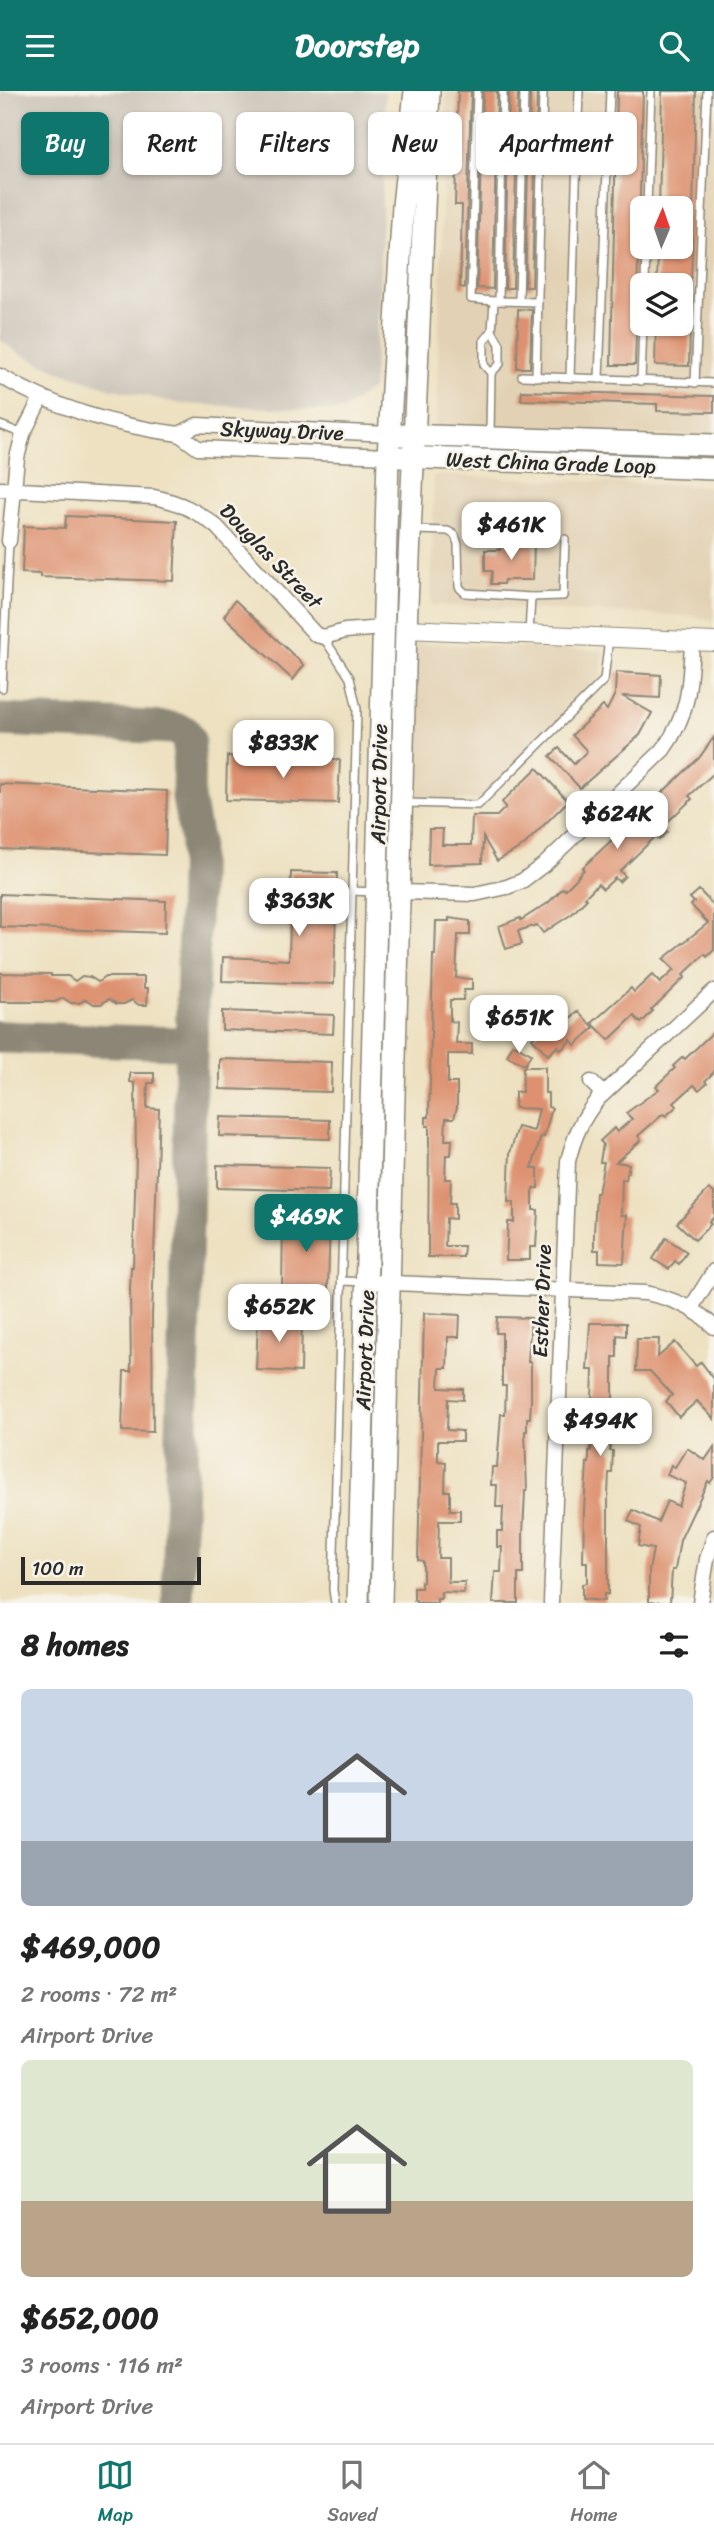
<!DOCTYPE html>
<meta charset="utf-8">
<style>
body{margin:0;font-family:Sriracha,sans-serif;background:#f2f2f2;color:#222;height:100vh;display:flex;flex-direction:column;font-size:26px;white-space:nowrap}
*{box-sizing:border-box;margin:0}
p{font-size:23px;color:#767676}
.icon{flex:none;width:38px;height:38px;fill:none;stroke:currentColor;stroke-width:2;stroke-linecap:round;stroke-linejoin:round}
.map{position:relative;height:1512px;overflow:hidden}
.side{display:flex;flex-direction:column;background:#fff;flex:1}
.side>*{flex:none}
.top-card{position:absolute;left:21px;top:21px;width:672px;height:63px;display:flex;gap:14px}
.needle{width:46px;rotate:2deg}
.buttons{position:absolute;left:630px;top:105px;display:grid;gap:14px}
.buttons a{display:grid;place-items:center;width:63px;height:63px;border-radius:10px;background:#fff;box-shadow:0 2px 5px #0004;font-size:35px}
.scale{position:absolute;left:21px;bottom:18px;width:180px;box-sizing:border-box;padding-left:7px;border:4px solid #2b2b2b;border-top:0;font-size:19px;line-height:24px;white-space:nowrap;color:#2b2b2b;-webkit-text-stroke:5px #f7f3e8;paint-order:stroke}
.price{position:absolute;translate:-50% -60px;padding:0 16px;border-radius:14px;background:#fff;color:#222;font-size:23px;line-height:46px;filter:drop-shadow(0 2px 4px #0008)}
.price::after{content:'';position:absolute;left:50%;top:42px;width:21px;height:16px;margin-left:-10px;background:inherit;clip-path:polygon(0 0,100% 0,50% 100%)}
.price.on{background:#0f766e;color:#fff}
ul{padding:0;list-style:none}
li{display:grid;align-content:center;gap:14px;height:371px;padding:0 21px}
li span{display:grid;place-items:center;height:217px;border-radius:10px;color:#555}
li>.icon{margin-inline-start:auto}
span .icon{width:126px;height:126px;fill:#fffc;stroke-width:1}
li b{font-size:30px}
h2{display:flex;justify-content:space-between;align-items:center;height:84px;padding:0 21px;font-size:30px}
.chip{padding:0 24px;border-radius:10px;background:#fff;box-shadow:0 2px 5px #0004;font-size:24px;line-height:63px}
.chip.on{background:#0f766e;color:#fff}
header{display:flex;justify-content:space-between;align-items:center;height:91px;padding:0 21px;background:#0f766e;color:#fff;font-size:32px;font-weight:700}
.dock{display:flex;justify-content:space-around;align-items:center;height:98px;border-top:2px solid #e0e0e0;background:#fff;font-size:19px;color:#767676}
.dock a{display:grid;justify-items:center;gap:4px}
.dock .on{color:#0f766e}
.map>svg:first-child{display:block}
.built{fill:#e2d1b4;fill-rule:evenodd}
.industrial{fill:#cac3b8}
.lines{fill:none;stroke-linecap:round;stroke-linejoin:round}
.taxiway{stroke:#8c8676;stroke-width:33}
.building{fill:#dd9170}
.service-casing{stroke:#8c8676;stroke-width:10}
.minor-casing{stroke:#8c8676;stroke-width:17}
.tertiary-casing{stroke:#8c8676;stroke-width:20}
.secondary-casing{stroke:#8c8676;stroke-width:24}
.service{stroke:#fff;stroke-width:7}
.minor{stroke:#fff;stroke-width:14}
.tertiary{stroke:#fff;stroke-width:18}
.secondary{stroke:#fff;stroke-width:21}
.labels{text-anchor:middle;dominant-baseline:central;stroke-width:5;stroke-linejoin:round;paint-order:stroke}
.street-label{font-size:21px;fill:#2b2b2b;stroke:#f7f3e8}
</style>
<header><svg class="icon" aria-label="menu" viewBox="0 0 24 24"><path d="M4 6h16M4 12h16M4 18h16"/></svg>Doorstep<svg class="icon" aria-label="search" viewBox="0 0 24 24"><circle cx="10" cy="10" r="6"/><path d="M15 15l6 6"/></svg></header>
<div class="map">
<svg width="714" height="1512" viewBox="0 0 714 1512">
<rect width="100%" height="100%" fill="#f7f3e8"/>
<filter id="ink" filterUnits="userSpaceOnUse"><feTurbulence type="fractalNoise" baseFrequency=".0143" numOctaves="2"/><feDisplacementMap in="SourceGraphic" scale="14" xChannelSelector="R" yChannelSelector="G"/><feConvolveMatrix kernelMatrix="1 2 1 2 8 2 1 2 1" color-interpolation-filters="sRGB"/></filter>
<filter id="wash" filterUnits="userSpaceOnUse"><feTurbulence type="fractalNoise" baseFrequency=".00686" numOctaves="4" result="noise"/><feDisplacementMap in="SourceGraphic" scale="28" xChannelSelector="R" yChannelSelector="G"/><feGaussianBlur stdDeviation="1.57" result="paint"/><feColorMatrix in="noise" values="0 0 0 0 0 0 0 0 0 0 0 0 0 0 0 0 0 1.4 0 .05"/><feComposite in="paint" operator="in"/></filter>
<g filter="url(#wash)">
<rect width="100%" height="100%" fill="#ede1c1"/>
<g class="built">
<path d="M446 0H714V346L436 337ZM642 117H681V156H642ZM642 194H681V233H642Z"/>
<polygon points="434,384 714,396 714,530 693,525 431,514"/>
<polygon points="415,552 603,560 601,591 478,709 411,708"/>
</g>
<polygon class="industrial" points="0,0 385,0 379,214 372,298 341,320 182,313 109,297 56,279 19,262 0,249"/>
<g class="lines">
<g class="taxiway">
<polyline points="0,629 172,637 185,641 189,649 188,707 196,749 178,1512"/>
<polyline points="0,946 177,952 186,956 191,965"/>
</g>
</g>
<g id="blocks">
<g class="building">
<polygon points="458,0 471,0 465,197 460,196 462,114 455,114"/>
<polygon points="483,0 497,0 493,198 477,197"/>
<polygon points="509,0 518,0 513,197 505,197"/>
<polygon points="530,0 537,0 532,196 525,196"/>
<polygon points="617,0 643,0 635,274 611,274"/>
<polygon points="662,0 696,0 689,275 655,274 656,233 681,233 681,194 657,194 658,156 681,156 681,117 659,117"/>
<polygon points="518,218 532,219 530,277 517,277"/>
<polygon points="522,300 714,305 714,321 657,320 657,313 521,309"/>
<polygon points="66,425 177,430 174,490 40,486 40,483 22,482 24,435 65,437"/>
<polygon points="500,450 534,451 533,489 504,489 503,493 491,493 492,480 485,480 485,459 500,459"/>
<polygon points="235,509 304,574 293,589 224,525"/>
<polygon points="616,581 661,584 660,607 622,605 652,622 640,644 580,697 550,665 559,657 574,673 587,660 572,644 603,615 607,619 615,603"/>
<polygon points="714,646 714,682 689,705 692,708 662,736 667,741 659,749 656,745 620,780 625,785 619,791 615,787 603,798 598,793 585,806 587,808 572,823 543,842 537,834 518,840 522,853 506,858 499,835 520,827 521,829 548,812 563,797 565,799 579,785 578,784 584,779 582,777 699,667"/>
<polygon points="227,665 340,669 338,712 226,709"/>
<polygon points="537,677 568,710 523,755 497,770 483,746 482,772 428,774 429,738 443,738 442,754 471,754 472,725 497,725 506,716 502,711"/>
<polygon points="0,693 167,700 165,764 0,758"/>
<polygon points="291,781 337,782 334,893 222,890 223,866 289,869"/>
<polygon points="699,799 714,815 714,859 707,866 705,863 683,884 685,886 651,919 653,920 641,932 634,925 609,949 592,932 631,897 634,901 652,884 660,892 674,879 663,868 708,832 691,814 694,811 690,807"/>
<polygon points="0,803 166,810 165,842 0,836"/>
<polygon points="449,827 470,830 470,844 458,844 456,887 472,888 472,899 464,899 463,909 450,909 450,930 457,931 456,953 472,953 472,963 448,963 448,992 457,992 457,1016 454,1027 446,1027 445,1049 452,1049 451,1064 446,1064 445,1088 451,1088 450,1112 455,1112 455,1128 446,1127 445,1155 464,1155 463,1166 428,1166 429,1044 429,1035 426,1035 426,1026 429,1026 433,864 435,864 436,830 449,830"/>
<polygon points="0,882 51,883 51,885 68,885 75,890 82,885 90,886 98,891 105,886 144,886 144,897 148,897 147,914 139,914 132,909 124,913 117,913 109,908 101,913 94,913 86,908 79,912 71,912 63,907 55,911 0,911"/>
<polygon points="222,920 334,924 333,943 222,939"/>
<polygon points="578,920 594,937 575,954 571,949 561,959 558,955 548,964 532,947 547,932 556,941"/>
<polygon points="714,940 714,981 705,990 707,992 699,999 694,994 674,1012 677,1015 666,1025 663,1023 638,1045 641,1049 616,1071 629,1073 626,1089 622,1088 621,1124 627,1124 624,1172 599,1171 599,1159 594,1159 594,1143 596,1102 598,1102 604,1071 600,1071 603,1053 600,1050 614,1037 617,1041 632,1028 626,1022 659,998 656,995 675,977 673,975 683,966 685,968"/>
<polygon points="513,953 531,963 525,974 507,965"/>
<polygon points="220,968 332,971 331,1001 220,998"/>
<polygon points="523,976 545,976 545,1002 548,1002 548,1016 552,1017 544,1046 541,1045 532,1077 538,1077 538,1097 533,1097 533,1119 538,1119 536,1156 530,1156 530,1169 506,1169 508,1131 514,1131 514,1111 508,1111 510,1062 518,1036 534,1040 539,1018 515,1017 515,1001 522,1001"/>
<polygon points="130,982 154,982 154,992 148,992 147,1017 159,1018 152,1225 153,1341 122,1340 124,1280 131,1280 130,1198 131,1176 133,1176 136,1063 135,992 130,991"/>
<polygon points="220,1026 330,1029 330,1048 219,1045"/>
<polygon points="217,1074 330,1077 329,1100 217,1097"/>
<polygon points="709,1098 714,1102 714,1126 709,1131 711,1133 695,1149 677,1132"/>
<polygon points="283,1126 330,1128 328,1199 282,1198"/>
<polygon points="666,1147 687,1161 679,1173 675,1170 669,1178 653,1168"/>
<polygon points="424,1222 460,1224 459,1246 448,1246 447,1277 440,1277 439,1297 463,1298 463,1309 448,1308 447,1339 462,1340 462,1350 438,1350 438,1370 446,1371 445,1400 450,1400 450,1419 460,1419 460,1430 439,1430 438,1467 448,1467 448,1491 465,1491 464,1502 441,1501 441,1508 437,1508 437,1512 416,1512 416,1509 414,1509 414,1497 421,1497 421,1491 423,1491 423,1470 418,1469"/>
<polygon points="258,1225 302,1226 301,1281 256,1279"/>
<polygon points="497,1226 531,1227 528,1271 531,1271 531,1310 530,1327 527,1327 527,1340 525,1340 527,1400 525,1400 523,1444 523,1483 518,1483 518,1512 493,1512 495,1481 501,1481 502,1456 497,1456 497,1440 502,1440 503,1416 496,1416 497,1394 491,1394 492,1376 497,1376 501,1323 505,1323 506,1295 502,1295 502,1242 496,1242"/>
<polygon points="590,1232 626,1232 626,1245 617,1244 617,1266 613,1266 613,1335 611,1335 610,1360 613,1360 612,1382 609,1382 608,1404 608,1503 604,1503 604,1510 582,1508 582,1493 587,1492 587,1471 583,1471 584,1418 587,1372 589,1372 589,1360 591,1360 592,1317 588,1317 588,1308 592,1308 593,1279 587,1279"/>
<polygon points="637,1248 659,1248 658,1266 675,1251 696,1275 701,1271 714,1288 714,1328 697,1310 679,1326 666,1310 672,1304 650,1280 636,1280"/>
<polygon points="714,1356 714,1386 710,1392 708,1390 680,1449 675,1479 672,1479 670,1512 649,1511 649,1479 653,1458 638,1455 641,1436 628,1430 633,1419 658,1431 667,1410 678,1415 686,1392 667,1384 671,1374 675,1376 687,1357 705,1369"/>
</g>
</g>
</g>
<g filter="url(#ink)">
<use href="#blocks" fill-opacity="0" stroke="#8c8676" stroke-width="2"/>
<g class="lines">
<defs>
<g id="service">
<polyline points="477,0 471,208 494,210 492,240 500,253 500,273 491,282 490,343"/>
<polyline points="647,117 651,0"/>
<polyline points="645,194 646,156"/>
<polyline points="495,210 538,211"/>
<polyline points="499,210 503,0"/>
<polyline points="519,210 524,0"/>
<polyline points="491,282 484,274 484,250 492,240"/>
<polyline points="522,285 714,292"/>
<polyline points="536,286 543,0"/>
<polyline points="570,287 579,0"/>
<polyline points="599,288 610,0"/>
<polyline points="641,290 643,233"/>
<polyline points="695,292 707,0"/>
<polyline points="0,334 23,343"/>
<polyline points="414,439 448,440 455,444 458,453 459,496 465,502 531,506 529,543"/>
<polyline points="531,506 563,505 565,448"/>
<polyline points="324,547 350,587 357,618 333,1499 335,1512"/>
<polyline points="2,597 9,450"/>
<polyline points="405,712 478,714 604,589 609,547"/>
<polyline points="351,800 375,801"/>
<polyline points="342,1190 366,1191"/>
</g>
<g id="minor">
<path d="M0 285C56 318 115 335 179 343"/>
<polyline points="388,365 198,357 179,343 197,334 389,343"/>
<path d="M0 398 154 406C179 411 197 420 217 436L316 544 324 546 345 540 383 537"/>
<polyline points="9,450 17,367 23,343 41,307"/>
<path d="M400 801 475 803 507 796 522 790 546 772 663 659C690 622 690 593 692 550"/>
<polyline points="591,991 603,1003"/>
<path d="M367 1191 645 1202C671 1207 695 1216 714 1236"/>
<polyline points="691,1217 714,1180"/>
<path d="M551 1512 568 1070C574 1046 582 1027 598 1008L714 900"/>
<polyline points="700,1512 707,1468 714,1446"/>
</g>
<polyline id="tertiary" points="406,538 714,551"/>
<g id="secondary">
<polyline points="401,344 714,354"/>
<polyline points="400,366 714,378"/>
<polyline points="358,1512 388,365 403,115 415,0"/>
<polyline points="381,1512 406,538 429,0"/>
</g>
</defs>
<use href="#service" class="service-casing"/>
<use href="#minor" class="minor-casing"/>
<use href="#tertiary" class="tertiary-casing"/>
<use href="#secondary" class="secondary-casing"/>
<use href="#service" class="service"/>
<use href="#minor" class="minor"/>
<use href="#tertiary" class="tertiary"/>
<use href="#secondary" class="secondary"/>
</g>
</g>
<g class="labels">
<g class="street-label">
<text transform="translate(282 340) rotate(2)">Skyway Drive</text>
<text transform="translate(551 372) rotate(2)">West China Grade Loop</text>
<text transform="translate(271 465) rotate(46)">Douglas Street</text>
<text transform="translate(379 693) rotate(-89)">Airport Drive</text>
<text transform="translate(542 1210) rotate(-88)">Esther Drive</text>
<text transform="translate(365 1259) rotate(-88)">Airport Drive</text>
</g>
</g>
</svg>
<div class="buttons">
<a><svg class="needle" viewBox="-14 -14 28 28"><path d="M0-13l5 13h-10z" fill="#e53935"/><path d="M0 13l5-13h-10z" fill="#767676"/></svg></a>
<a><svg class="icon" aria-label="layers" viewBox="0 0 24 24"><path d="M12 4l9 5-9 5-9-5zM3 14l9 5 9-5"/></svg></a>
</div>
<div class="scale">100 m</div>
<b class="price" style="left:511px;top:471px">$461K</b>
<b class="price" style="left:283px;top:689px">$833K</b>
<b class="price" style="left:617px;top:760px">$624K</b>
<b class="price" style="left:299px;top:847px">$363K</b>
<b class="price" style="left:519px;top:964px">$651K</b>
<b class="price on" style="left:306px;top:1163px">$469K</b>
<b class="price" style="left:279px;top:1253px">$652K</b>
<b class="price" style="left:600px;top:1367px">$494K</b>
<div class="top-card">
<a class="chip on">Buy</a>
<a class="chip">Rent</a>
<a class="chip">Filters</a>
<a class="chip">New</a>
<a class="chip">Apartment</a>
</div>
</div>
<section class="side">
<h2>8 homes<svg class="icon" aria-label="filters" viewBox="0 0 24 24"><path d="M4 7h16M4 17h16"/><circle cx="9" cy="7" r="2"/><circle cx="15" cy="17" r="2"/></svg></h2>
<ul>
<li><span style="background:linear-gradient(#c9d6e8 70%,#9aa5b1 0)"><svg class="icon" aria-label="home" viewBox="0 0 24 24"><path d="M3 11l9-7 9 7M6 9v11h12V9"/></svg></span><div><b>$469,000</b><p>2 rooms · 72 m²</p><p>Airport Drive</p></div></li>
<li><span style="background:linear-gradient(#dfe7d0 65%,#b9a48a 0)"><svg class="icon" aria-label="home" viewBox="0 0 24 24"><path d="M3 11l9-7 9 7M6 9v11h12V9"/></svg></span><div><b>$652,000</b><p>3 rooms · 116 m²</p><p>Airport Drive</p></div></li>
</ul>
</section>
<nav class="dock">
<a class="on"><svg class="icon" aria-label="map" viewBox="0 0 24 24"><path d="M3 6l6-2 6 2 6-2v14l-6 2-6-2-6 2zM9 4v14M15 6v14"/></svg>Map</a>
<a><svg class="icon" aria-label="saved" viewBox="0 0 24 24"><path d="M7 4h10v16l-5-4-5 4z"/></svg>Saved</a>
<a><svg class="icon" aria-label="home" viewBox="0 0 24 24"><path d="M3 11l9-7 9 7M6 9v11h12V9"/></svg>Home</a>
</nav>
